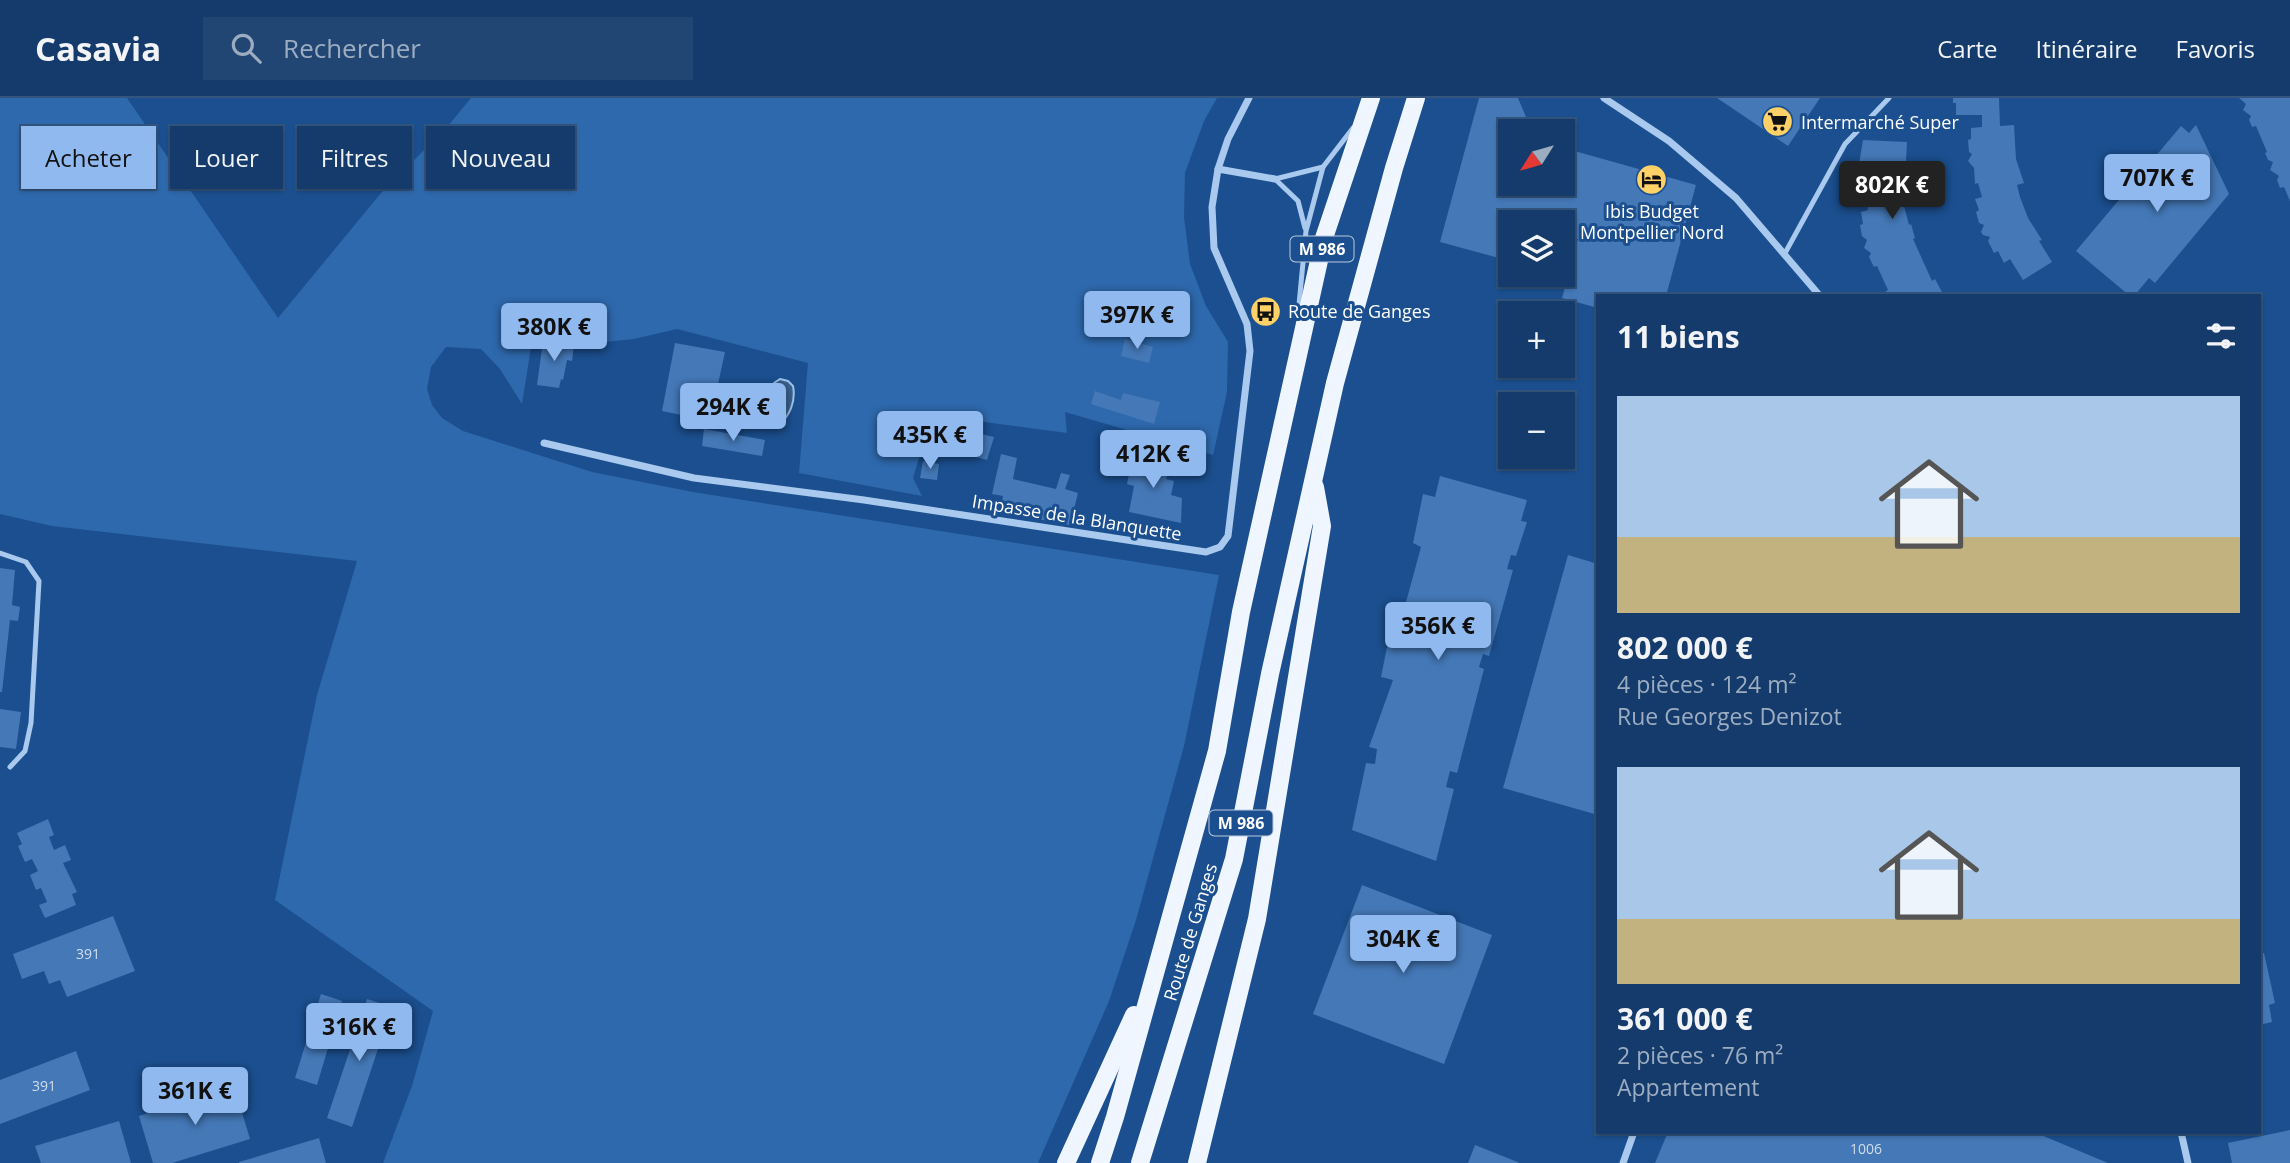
<!DOCTYPE html>
<html lang="fr">
<meta charset="utf-8">
<style>
body{margin:0;font-family:"Open Sans",sans-serif;background:#214673;color:#f1f3f6;height:100vh;display:flex;flex-direction:column;font-size:26px;white-space:nowrap}
*{box-sizing:border-box;margin:0}
p{font-size:23px;color:#9dadc1}
.icon{flex:none;width:38px;height:38px;fill:none;stroke:currentColor;stroke-width:2;stroke-linecap:round;stroke-linejoin:round}
.map{position:relative;flex:1;overflow:hidden}
.panel{position:absolute;left:1596px;top:196px;width:665px;height:840px;display:flex;flex-direction:column;background:#143b6b;border-radius:0px;box-shadow:0 2px 5px #0004,0 0 0 2px #33557e}
.panel>*{flex:none}
.banner{position:absolute;left:21px;top:28px;width:665px;height:63px;display:flex;gap:14px}
.needle{width:46px;rotate:233deg}
.controls{position:absolute;left:1498px;top:21px;display:grid;gap:14px}
.controls a{display:grid;place-items:center;width:77px;height:77px;border-radius:0px;background:#143b6b;box-shadow:0 2px 5px #0004,0 0 0 2px #33557e;font-size:35px}
.price{position:absolute;translate:-50% -60px;padding:0 16px;border-radius:7px;background:#90b9f0;color:#111;font-size:23px;line-height:46px;filter:drop-shadow(0 2px 4px #0008)}
.price::after{content:'';position:absolute;left:50%;top:42px;width:21px;height:16px;margin-left:-10px;background:inherit;clip-path:polygon(0 0,100% 0,50% 100%)}
.price.current{background:#222;color:#fff}
ul{padding:0;list-style:none}
li{display:grid;align-content:center;gap:14px;height:371px;padding:0 21px}
li span{display:grid;place-items:center;height:217px;border-radius:0px;color:#555}
li>.icon{margin-inline-start:auto}
span .icon{width:126px;height:126px;fill:#fffc;stroke-width:1}
li b{font-size:30px}
h2{display:flex;justify-content:space-between;align-items:center;height:84px;padding:0 21px;font-size:30px}
.pill{padding:0 24px;border-radius:0px;background:#143b6b;box-shadow:0 2px 5px #0004,0 0 0 2px #33557e;font-size:24px;line-height:63px}
.pill.current{background:#90b9f0;color:#111}
header{display:flex;align-items:center;gap:42px;box-sizing:border-box;height:98px;padding:0 35px;background:#143b6b;border-bottom:2px solid #33557e}
header strong{font-size:33px}
nav{display:flex;gap:38px;margin-inline-start:auto;font-size:24px}
.search{width:490px;height:63px;background:#214673;display:flex;align-items:center;gap:18px;box-sizing:border-box;padding:0 24px;border-radius:0px;color:#9dadc1;font-size:26px}
.map>svg:first-child{display:block}
.green{fill:#2e69ad}
.water{fill:#3c6290;stroke:#9cc4f0;stroke-width:2}
.building{fill:#4478b7}
.lines{fill:none;stroke-linecap:round;stroke-linejoin:round}
.lane{stroke:#a9c9ee;stroke-width:5}
.street{stroke:#a9c9ee;stroke-width:7}
.primary{stroke:#f0f6ff;stroke-width:18}
.labels{text-anchor:middle;dominant-baseline:central;stroke-width:6;stroke-linejoin:round;paint-order:stroke}
.number-label{font-size:14px;fill:#d0dded}
.shield{fill:#1b4f8f;stroke:#bbcadd;stroke-width:2}
.shield-label{font-size:16px;font-weight:bold;fill:#fff}
.poi-label{font-size:18px;fill:#fff;stroke:#1b4f8f;text-anchor:start}
.street-label{font-size:18px;fill:#fff;stroke:#1b4f8f}
</style>
<header>
<strong>Casavia</strong>
<div class="search"><svg class="icon" aria-label="search" viewBox="0 0 24 24"><circle cx="10" cy="10" r="6"/><path d="M15 15l6 6"/></svg>Rechercher</div>
<nav><a>Carte</a><a>Itinéraire</a><a>Favoris</a></nav>
</header>
<div class="map">
<svg width="2290" height="1065" viewBox="0 0 2290 1065">
<rect width="100%" height="100%" fill="#1b4f8f"/>
<polygon class="green" points="0,0 127,0 278,220 381,95 447,29 471,0 1217,0 1204,23 1185,75 1184,119 1190,166 1206,208 1228,244 1227,294 1213,357 1065,314 1067,335 932,317 913,380 922,398 799,375 808,265 677,231 634,241 595,245 534,230 522,306 500,271 481,251 446,249 431,269 427,291 432,307 442,320 463,333 592,374 693,394 1219,477 1184,648 1136,822 1109,903 1038,1065 383,1065 412,988 433,913 275,802 317,597 357,463 52,428 0,416"/>
<path class="water" d="M780 281 788 283 793 288C796 303 790 318 778 328 769 328 764 327 759 318L774 306 776 296 774 285Z"/>
<g class="building">
<polygon points="1479,0 1518,0 1526,19 1525,33 1510,33 1510,86 1563,86 1563,53 1578,54 1696,87 1666,198 1598,198 1598,210 1562,200 1578,141 1563,137 1563,124 1510,124 1510,163 1440,144"/>
<polygon points="1717,0 1820,0 1788,48"/>
<polygon points="1953,0 1999,0 2000,28 2014,27 2016,61 2024,85 2017,87 2020,99 2028,120 2042,142 2039,143 2052,164 2023,182 2010,161 2004,165 1998,153 1994,155 1988,143 1990,139 1983,137 1981,134 1984,127 1979,125 1976,114 1979,112 1975,101 1982,99 1978,85 1975,86 1974,70 1968,63 1972,56 1969,54 1968,42 1971,41 1971,30 1982,29 1982,17 1956,17 1956,5 1953,5"/>
<polygon points="2239,0 2290,0 2290,103 2284,89 2280,90 2277,82 2279,78 2270,72 2273,64 2268,62 2265,55 2267,54 2256,28 2252,29 2249,22 2251,18 2243,12 2246,6"/>
<polygon points="2196,27 2229,96 2155,185 2149,180 2134,198 2130,198 2076,153 2181,28 2189,35"/>
<polygon points="1863,42 1907,44 1906,65 1908,65 1909,102 1903,104 1909,127 1911,126 1915,140 1913,141 1932,183 1935,181 1942,194 1940,196 1942,198 1886,198 1885,194 1888,192 1877,168 1874,169 1869,159 1871,155 1864,150 1867,142 1862,138 1860,127 1863,126 1861,114 1868,112 1866,99 1863,99 1861,88 1864,84 1857,76 1862,69 1859,66"/>
<polygon points="1125,241 1153,249 1149,265 1121,258"/>
<polygon points="543,243 574,247 572,263 567,262 563,282 561,281 559,290 537,287"/>
<polygon points="675,245 725,254 710,323 662,313"/>
<polygon points="1095,293 1121,302 1123,295 1160,304 1154,326 1091,306"/>
<polygon points="704,331 765,342 762,358 702,348"/>
<polygon points="972,334 994,339 987,362 966,356"/>
<polygon points="1001,356 1017,360 1013,381 1056,391 1061,375 1070,377 1065,391 1078,395 1070,427 1000,414 1003,398 992,396"/>
<polygon points="1133,356 1171,364 1166,381 1174,383 1171,397 1182,400 1181,425 1129,414 1134,388 1127,386"/>
<polygon points="923,363 939,366 937,382 920,380"/>
<polygon points="1440,378 1527,402 1521,423 1527,424 1516,458 1511,457 1507,471 1513,472 1489,558 1483,556 1479,569 1484,571 1457,675 1450,673 1446,689 1454,691 1436,763 1352,732 1366,665 1375,666 1377,651 1369,649 1393,582 1381,579 1391,529 1399,530 1421,449 1413,445 1423,396 1435,399"/>
<polygon points="1568,457 1598,466 1598,717 1503,690"/>
<polygon points="0,470 15,472 12,507 20,509 18,523 10,522 2,594 0,594"/>
<polygon points="0,611 21,614 16,651 0,649"/>
<polygon points="48,721 54,737 49,739 54,752 65,747 71,762 63,765 77,794 72,796 76,807 45,820 39,807 47,804 41,790 36,792 30,777 38,773 32,761 25,764 18,748 22,746 17,735"/>
<polygon points="1362,787 1492,837 1444,966 1313,916"/>
<polygon points="113,818 135,873 67,899 60,882 49,886 44,873 22,881 13,856"/>
<polygon points="2264,855 2275,905 2269,907 2272,924 2259,927 2259,856"/>
<polygon points="321,896 342,903 317,987 295,980"/>
<polygon points="367,901 392,909 352,1029 327,1020"/>
<polygon points="76,953 90,992 0,1026 0,982"/>
<polygon points="234,988 250,1041 172,1065 153,1065 139,1018"/>
<polygon points="119,1023 131,1065 41,1065 35,1048"/>
<polygon points="2290,1032 2290,1065 2232,1065 2228,1045"/>
<polygon points="1668,1034 2034,1034 2108,1065 1655,1065"/>
<polygon points="319,1040 326,1065 239,1065 239,1064"/>
<polygon points="1475,1047 1520,1065 1468,1065"/>
</g>
<g class="lines">
<g class="lane">
<polyline points="1275,81 1323,69 1353,30"/>
<polyline points="1275,81 1298,103 1305,130"/>
<polyline points="1784,157 1845,46 1889,0"/>
<polyline points="1298,217 1306,133 1323,69"/>
<polyline points="0,455 26,464 39,483 31,625 25,653 10,669"/>
</g>
<g class="street">
<polyline points="1604,0 1669,43 1736,100 1820,198"/>
<polyline points="1218,71 1275,81"/>
<polyline points="544,345 694,380 864,402 1206,454 1220,449 1228,438 1250,253 1247,226 1214,150 1212,109 1218,71 1228,41 1249,0"/>
<polyline points="2181,1034 2188,1065"/>
<polyline points="1623,1065 1634,1034"/>
</g>
<g class="primary">
<polyline points="1066,1065 1134,917"/>
<polyline points="1100,1065 1115,1019 1217,653 1241,514 1324,140 1371,0"/>
<polyline points="1140,1065 1234,761 1270,576 1335,285 1394,70 1416,0"/>
<polyline points="1197,1065 1257,821 1322,428 1315,389"/>
</g>
</g>
<defs>
<symbol id="supermarket-disc" viewBox="-11 -11 22 22"><circle r="9.5" fill="#ffd166" stroke="#1b4f8f"/><path d="M-6-5.5h2.5l.6 2H6L4.5 2H-2.5L-4.4-4H-6ZM-1.5 3.2a1.3 1.3 0 1 0 .1 0ZM3 3.2a1.3 1.3 0 1 0 .1 0Z" fill="#111"/></symbol>
<symbol id="hotel-disc" viewBox="-11 -11 22 22"><circle r="9.5" fill="#ffd166" stroke="#1b4f8f"/><path d="M-6-4.5h1.5V1H6V5H4.5V3h-9V5H-6ZM-4 0a1.8 1.8 0 1 1 3.6 0ZM.5 0V-2.5h3Q6-2.5 6 0Z" fill="#111"/></symbol>
<symbol id="bus-disc" viewBox="-11 -11 22 22"><circle r="9.5" fill="#ffd166" stroke="#1b4f8f"/><path d="M-5-6H5V4H4V6H2V4H-2V6H-4V4H-5ZM-3.5-4V0h7V-4ZM-3.5 1.2v1.5H-2V1.2ZM2 1.2v1.5H3.5V1.2Z" fill="#111"/></symbol>
</defs>
<g fill-rule="evenodd">
<use href="#supermarket-disc" x="1760" y="6" width="35" height="35"/>
<use href="#hotel-disc" x="1634" y="64" width="35" height="35"/>
<use href="#bus-disc" x="1248" y="196" width="35" height="35"/>
</g>
<g class="labels">
<g class="number-label">
<text x="88" y="855">391</text>
<text x="44" y="987">391</text>
<text x="1866" y="1050">1006</text>
</g>
<g class="shield">
<rect x="1290.5" y="138.5" width="63" height="25" rx="5"/>
<rect x="1209.5" y="712.5" width="63" height="25" rx="5"/>
</g>
<g class="shield-label">
<text x="1322" y="151">M 986</text>
<text x="1241" y="725">M 986</text>
</g>
<g class="poi-label">
<text x="1801" y="24">Intermarché Super</text>
<text x="1652" y="113" text-anchor="middle">Ibis Budget<tspan x="1652" dy="21">Montpellier Nord</tspan></text>
<text x="1288" y="213">Route de Ganges</text>
</g>
<g class="street-label">
<text transform="translate(1077 419) rotate(9)">Impasse de la Blanquette</text>
<text transform="translate(1190 834) rotate(-73)">Route de Ganges</text>
</g>
</g>
</svg>
<div class="controls">
<a><svg class="needle" viewBox="-14 -14 28 28"><path d="M0-13l5 13h-10z" fill="#e53935"/><path d="M0 13l5-13h-10z" fill="#9dadc1"/></svg></a>
<a><svg class="icon" aria-label="layers" viewBox="0 0 24 24"><path d="M12 4l9 5-9 5-9-5zM3 14l9 5 9-5"/></svg></a>
<a>+</a>
<a>−</a>
</div>
<b class="price" style="left:2157px;top:116px">707K €</b>
<b class="price current" style="left:1892px;top:123px">802K €</b>
<b class="price" style="left:1137px;top:253px">397K €</b>
<b class="price" style="left:554px;top:265px">380K €</b>
<b class="price" style="left:733px;top:345px">294K €</b>
<b class="price" style="left:930px;top:373px">435K €</b>
<b class="price" style="left:1153px;top:392px">412K €</b>
<b class="price" style="left:1438px;top:564px">356K €</b>
<b class="price" style="left:1403px;top:877px">304K €</b>
<b class="price" style="left:359px;top:965px">316K €</b>
<b class="price" style="left:195px;top:1029px">361K €</b>
<div class="banner">
<a class="pill current">Acheter</a>
<a class="pill">Louer</a>
<a class="pill">Filtres</a>
<a class="pill">Nouveau</a>
</div>
<section class="panel">
<h2>11 biens<svg class="icon" aria-label="filters" viewBox="0 0 24 24"><path d="M4 7h16M4 17h16"/><circle cx="9" cy="7" r="2"/><circle cx="15" cy="17" r="2"/></svg></h2>
<ul>
<li><span style="background:linear-gradient(#a9c7e8 65%,#c2b280 0)"><svg class="icon" aria-label="home" viewBox="0 0 24 24"><path d="M3 11l9-7 9 7M6 9v11h12V9"/></svg></span><div><b>802 000 €</b><p>4 pièces · 124 m²</p><p>Rue Georges Denizot</p></div></li>
<li><span style="background:linear-gradient(#a9c7e8 70%,#c2b280 0)"><svg class="icon" aria-label="home" viewBox="0 0 24 24"><path d="M3 11l9-7 9 7M6 9v11h12V9"/></svg></span><div><b>361 000 €</b><p>2 pièces · 76 m²</p><p>Appartement</p></div></li>
</ul>
</section>
</div>
